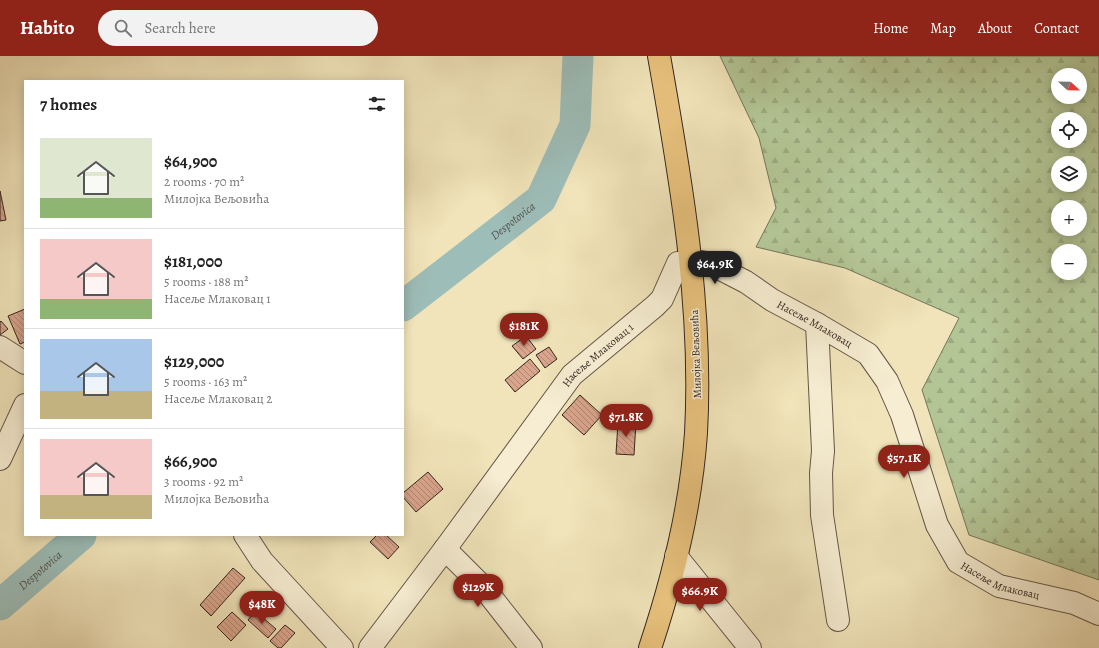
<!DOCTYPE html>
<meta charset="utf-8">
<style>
body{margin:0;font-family:Alegreya,serif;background:#f2f2f2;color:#222;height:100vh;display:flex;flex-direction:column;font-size:15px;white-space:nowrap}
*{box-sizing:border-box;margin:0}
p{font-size:13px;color:#767676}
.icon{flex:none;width:22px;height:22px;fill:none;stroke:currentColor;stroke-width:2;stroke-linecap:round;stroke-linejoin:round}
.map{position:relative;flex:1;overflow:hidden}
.side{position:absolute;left:24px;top:24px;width:380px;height:456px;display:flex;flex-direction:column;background:#fff;border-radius:0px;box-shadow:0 2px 10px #0003}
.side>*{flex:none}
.needle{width:26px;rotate:112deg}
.fabs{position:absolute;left:1051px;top:12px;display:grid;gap:8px}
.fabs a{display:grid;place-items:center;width:36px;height:36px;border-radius:50%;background:#fff;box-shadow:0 2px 10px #0003;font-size:20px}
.price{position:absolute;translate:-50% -34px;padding:0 9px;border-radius:14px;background:#8f2418;color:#fff;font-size:13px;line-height:26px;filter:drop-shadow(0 1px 2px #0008)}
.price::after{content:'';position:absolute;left:50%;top:24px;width:12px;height:9px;margin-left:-6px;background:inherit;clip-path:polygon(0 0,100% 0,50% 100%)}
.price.active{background:#222;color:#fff}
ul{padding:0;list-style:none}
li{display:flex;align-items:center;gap:12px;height:100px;padding:0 16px}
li+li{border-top:1px solid #e0e0e0}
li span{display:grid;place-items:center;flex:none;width:112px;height:80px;border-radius:0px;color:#555}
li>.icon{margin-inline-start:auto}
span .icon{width:48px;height:48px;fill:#fffc;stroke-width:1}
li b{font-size:17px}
h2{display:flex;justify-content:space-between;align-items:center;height:48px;padding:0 16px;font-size:17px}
header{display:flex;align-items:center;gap:24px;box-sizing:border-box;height:56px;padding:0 20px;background:#8f2418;color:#fff}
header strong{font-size:19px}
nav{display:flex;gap:22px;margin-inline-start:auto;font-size:14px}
.search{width:280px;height:36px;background:#f2f2f2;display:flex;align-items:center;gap:10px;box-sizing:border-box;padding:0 14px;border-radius:22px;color:#767676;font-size:15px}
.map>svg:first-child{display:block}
.forest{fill:url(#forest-firs);stroke:#74755a;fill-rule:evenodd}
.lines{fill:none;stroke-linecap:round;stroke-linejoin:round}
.river{stroke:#9dbdb8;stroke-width:31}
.building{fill:url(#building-back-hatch);stroke:#352520}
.minor-casing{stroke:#645546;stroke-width:24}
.major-casing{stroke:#352520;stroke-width:24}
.minor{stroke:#f6edd2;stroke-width:22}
.major{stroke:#e8c27d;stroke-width:22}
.labels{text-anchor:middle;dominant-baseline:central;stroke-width:3;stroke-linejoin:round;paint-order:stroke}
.street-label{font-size:11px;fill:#352520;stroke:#f6edd2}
.water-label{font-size:12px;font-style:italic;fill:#54534e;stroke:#f6edd2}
</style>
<header>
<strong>Habito</strong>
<div class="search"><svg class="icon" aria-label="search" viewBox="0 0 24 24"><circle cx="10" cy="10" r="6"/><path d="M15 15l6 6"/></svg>Search here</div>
<nav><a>Home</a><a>Map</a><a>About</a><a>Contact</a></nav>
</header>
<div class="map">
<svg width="1099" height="592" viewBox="0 0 1099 592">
<defs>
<pattern id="forest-firs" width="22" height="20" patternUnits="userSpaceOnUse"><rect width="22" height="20" fill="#b3c595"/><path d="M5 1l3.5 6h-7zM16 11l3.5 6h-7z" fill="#9ba980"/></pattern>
<pattern id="building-back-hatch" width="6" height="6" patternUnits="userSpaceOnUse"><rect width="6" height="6" fill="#d9a58c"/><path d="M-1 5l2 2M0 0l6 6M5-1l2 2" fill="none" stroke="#b18672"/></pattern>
</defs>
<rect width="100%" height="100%" fill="#f1e4ba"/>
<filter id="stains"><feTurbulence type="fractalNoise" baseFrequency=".005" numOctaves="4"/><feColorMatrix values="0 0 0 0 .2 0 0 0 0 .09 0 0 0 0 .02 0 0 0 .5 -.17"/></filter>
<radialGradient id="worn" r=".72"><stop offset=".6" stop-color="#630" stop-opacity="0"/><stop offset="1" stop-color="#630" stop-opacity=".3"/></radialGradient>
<path class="forest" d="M720 0H1099V524L969 479 922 334 959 262 845 212 756 191 776 152 759 82ZM1058 19H1080V41H1058ZM1058 63H1080V85H1058ZM1058 107H1080V129H1058ZM1058 151H1080V173H1058ZM1058 195H1080V217H1058Z"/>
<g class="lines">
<g class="river">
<path id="s1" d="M403 250 541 143 575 69 578 0"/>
<path id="s2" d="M0 549 81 479"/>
</g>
</g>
<g class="building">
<polygon points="0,135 6,164 0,165"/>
<polygon points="25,253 25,286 20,288 8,260"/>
<polygon points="1,265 8,273 0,279 0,266"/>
<polygon points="526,280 536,293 523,303 512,290"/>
<polygon points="549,291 557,303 545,312 536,299"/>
<polygon points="530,303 540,315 515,336 505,324"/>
<polygon points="580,339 602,359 584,379 562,359"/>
<polygon points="618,366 636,366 634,399 616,398"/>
<polygon points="428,416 443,433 416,456 403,441 403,437"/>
<polygon points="377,479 386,479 399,491 388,503 370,486"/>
<polygon points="233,512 245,522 211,560 200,549"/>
<polygon points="255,555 276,573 268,582 248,564"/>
<polygon points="232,556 246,569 231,585 217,571"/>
<polygon points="285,569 295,577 281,592 278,592 270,585"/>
</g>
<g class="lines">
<defs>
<g id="minor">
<polyline points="817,268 823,395 821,417 822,459 838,564"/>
<polyline points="0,291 25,307"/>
<polyline points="0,403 25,349"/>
<polyline points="245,479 262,505 342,592"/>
<polyline points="445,493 484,532 531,592"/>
<polyline points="676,500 750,592"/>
<path id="s3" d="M370 592 445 493 572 319 655 250 662 243 678 207 701 206 711 208 746 226 772 244 817 268 868 298 887 325 902 359 937 469 958 506 999 530 1074 547 1099 558"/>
</g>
<path id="major" d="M650 592C673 523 691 451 696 377 703 251 681 124 659 0"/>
</defs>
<use href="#minor" class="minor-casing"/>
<use href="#major" class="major-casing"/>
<use href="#minor" class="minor"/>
<use href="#major" class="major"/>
</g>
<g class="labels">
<g class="street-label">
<text stroke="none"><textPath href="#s3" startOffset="650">Насеље Млаковац</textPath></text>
<text transform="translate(696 298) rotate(-92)">Милојка Вељовића</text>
<text stroke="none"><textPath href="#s3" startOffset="372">Насеље Млаковац 1</textPath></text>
<text stroke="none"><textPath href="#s3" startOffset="986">Насеље Млаковац</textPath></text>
</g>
<g class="water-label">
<text stroke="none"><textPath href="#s1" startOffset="139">Despotovica</textPath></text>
<text stroke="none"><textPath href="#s2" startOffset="53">Despotovica</textPath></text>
</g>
</g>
<rect width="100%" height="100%" filter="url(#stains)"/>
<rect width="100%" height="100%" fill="url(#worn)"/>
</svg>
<div class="fabs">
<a><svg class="needle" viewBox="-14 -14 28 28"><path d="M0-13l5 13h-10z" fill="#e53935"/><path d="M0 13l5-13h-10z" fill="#767676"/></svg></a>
<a><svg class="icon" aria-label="locate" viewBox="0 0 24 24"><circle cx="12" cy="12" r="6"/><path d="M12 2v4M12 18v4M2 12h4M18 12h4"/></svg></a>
<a><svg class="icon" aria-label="layers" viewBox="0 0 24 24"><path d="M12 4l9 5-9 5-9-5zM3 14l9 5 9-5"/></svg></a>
<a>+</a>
<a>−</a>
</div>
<b class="price active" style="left:715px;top:229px">$64.9K</b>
<b class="price" style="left:524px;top:291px">$181K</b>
<b class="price" style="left:626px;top:382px">$71.8K</b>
<b class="price" style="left:904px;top:423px">$57.1K</b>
<b class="price" style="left:478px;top:552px">$129K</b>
<b class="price" style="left:700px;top:556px">$66.9K</b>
<b class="price" style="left:262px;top:569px">$48K</b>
<section class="side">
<h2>7 homes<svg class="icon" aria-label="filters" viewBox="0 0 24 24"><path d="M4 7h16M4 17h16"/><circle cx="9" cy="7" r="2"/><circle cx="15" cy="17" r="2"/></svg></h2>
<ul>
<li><span style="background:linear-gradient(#dfe7d0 75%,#8fb573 0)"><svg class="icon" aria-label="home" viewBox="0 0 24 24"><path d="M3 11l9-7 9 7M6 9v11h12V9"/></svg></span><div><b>$64,900</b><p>2 rooms · 70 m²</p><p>Милојка Вељовића</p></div></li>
<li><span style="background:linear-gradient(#f6c9c9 75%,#8fb573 0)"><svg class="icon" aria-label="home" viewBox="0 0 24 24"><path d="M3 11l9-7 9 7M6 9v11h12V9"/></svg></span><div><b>$181,000</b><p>5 rooms · 188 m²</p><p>Насеље Млаковац 1</p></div></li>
<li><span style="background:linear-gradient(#a9c7e8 65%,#c2b280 0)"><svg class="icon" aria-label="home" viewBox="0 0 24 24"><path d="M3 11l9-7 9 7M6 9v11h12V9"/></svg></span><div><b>$129,000</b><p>5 rooms · 163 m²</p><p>Насеље Млаковац 2</p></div></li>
<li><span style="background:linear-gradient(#f6c9c9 70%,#c2b280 0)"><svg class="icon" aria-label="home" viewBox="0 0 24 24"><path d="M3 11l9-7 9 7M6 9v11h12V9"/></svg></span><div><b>$66,900</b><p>3 rooms · 92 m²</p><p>Милојка Вељовића</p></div></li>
</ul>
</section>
</div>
